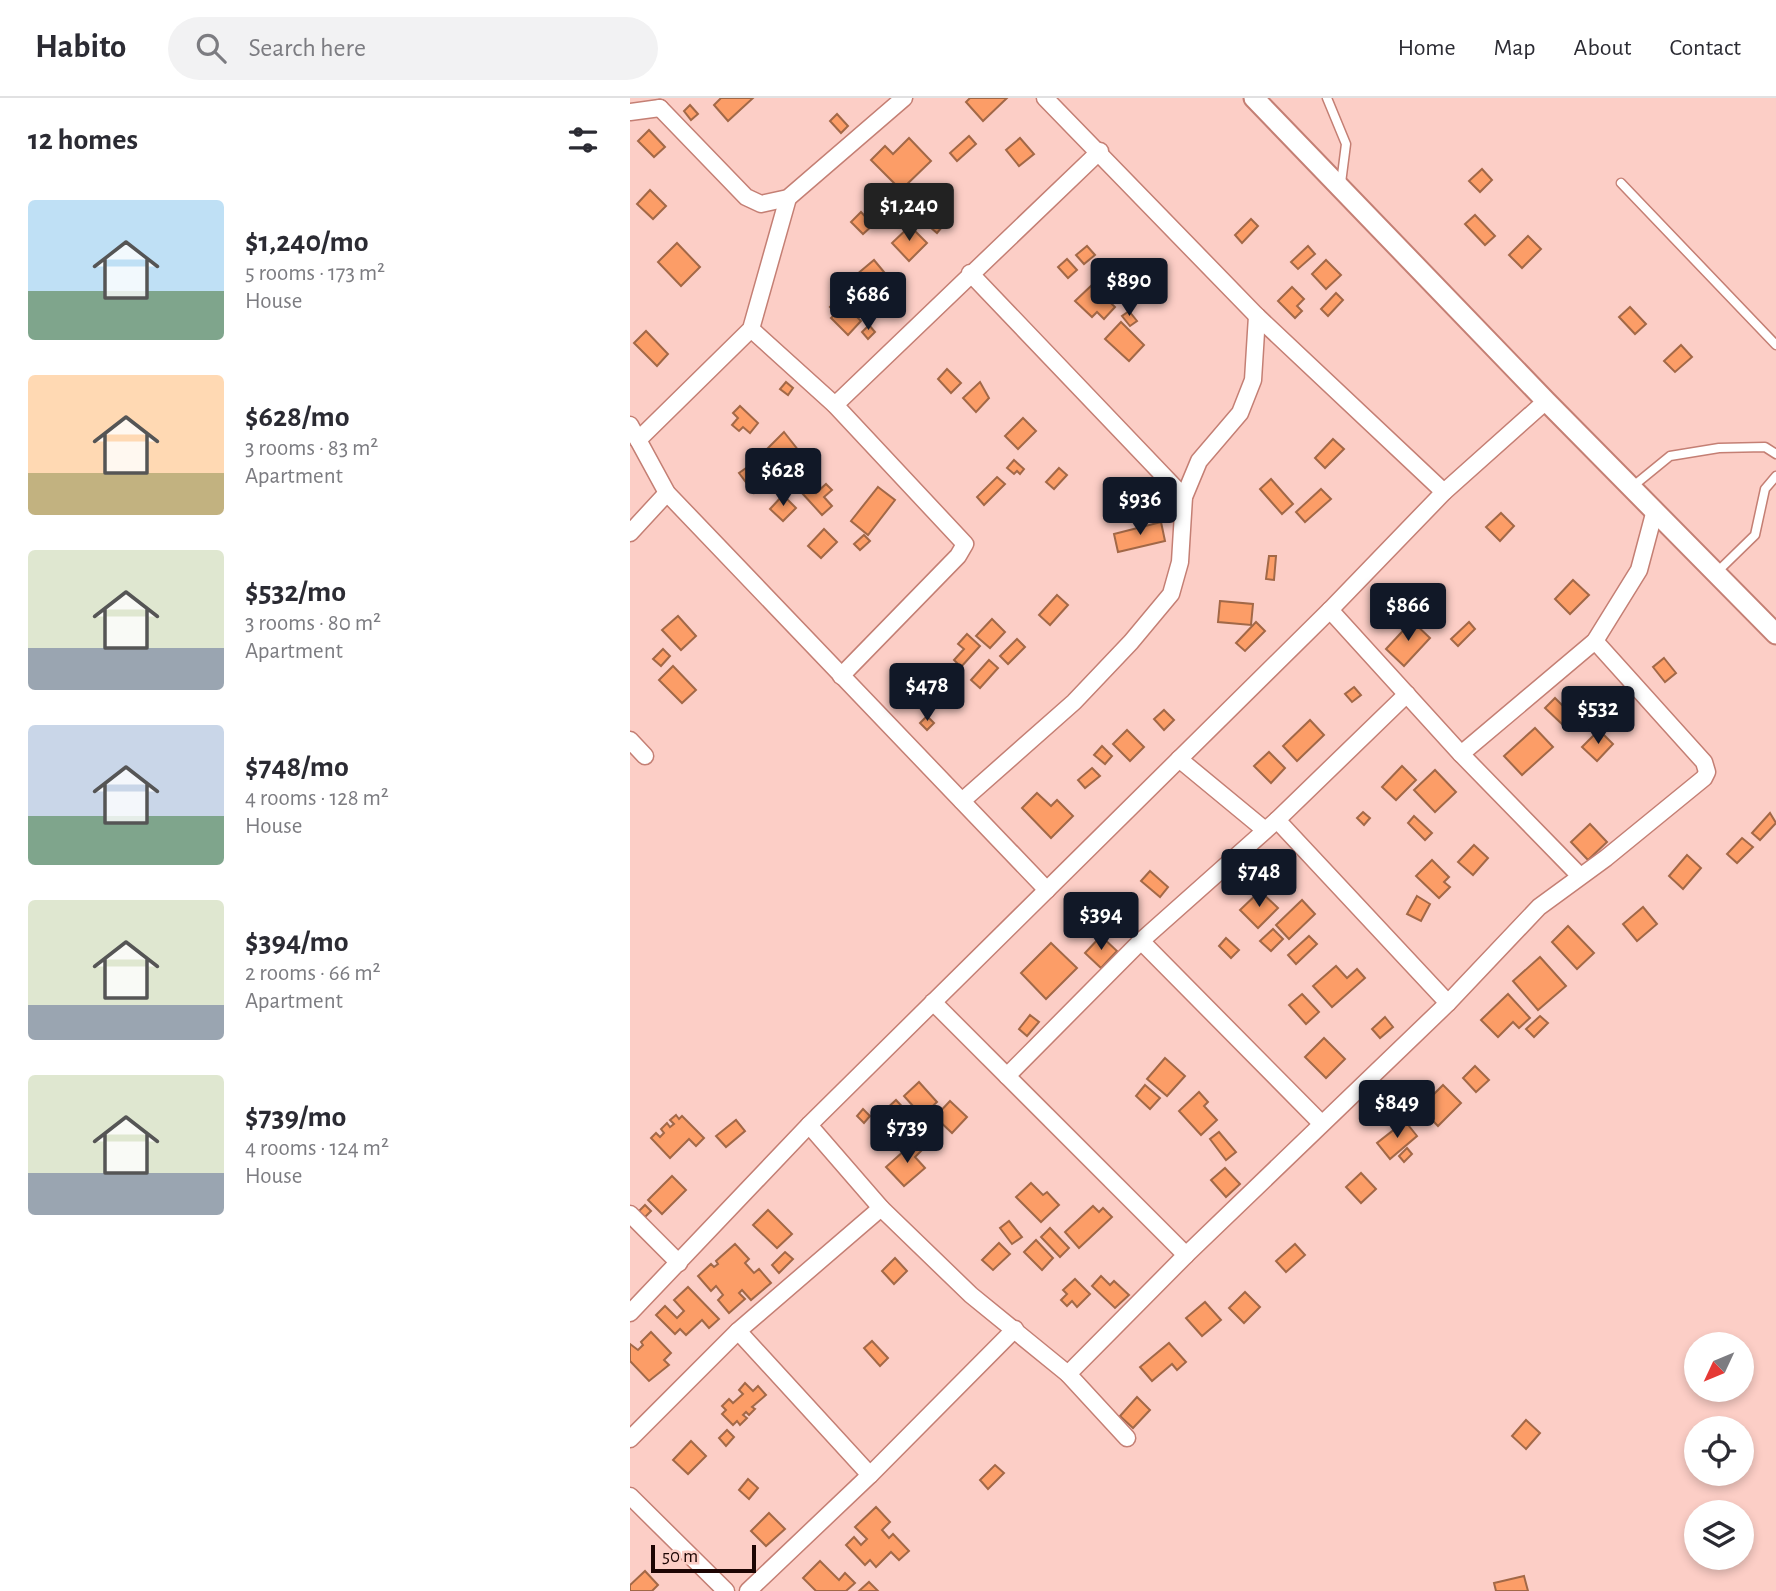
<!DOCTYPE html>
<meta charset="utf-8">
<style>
body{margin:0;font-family:"Alegreya Sans",sans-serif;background:#f2f2f3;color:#2b2b33;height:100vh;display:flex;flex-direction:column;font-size:26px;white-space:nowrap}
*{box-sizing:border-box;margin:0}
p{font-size:23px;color:#7c7c81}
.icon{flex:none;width:38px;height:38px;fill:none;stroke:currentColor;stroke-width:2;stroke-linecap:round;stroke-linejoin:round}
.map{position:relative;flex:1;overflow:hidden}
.details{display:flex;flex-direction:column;background:#fff;width:630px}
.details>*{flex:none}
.needle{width:46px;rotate:226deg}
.buttons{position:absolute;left:1054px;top:1234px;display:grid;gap:14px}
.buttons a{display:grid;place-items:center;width:70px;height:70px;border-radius:50%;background:#fff;box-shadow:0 4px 10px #0003;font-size:35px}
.scale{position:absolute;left:21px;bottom:18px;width:105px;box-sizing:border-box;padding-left:7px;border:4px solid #1d0503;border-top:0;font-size:19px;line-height:24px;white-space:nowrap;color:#1d0503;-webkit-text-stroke:5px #fccec6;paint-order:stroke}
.price{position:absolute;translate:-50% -60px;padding:0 16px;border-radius:7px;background:#111827;color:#fff;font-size:23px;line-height:46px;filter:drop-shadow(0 2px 4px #0008)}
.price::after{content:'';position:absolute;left:50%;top:42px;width:21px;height:16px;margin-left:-10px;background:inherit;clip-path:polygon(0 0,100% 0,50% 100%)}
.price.current{background:#222;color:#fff}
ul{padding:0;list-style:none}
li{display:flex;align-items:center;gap:21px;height:175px;padding:0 28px}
li span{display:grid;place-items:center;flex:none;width:196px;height:140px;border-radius:7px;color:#555}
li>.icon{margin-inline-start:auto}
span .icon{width:84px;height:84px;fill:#fffc;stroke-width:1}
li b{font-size:30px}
h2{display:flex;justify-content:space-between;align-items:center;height:84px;padding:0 28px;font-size:30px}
header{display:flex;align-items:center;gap:42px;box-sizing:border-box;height:98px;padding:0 35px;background:#fff;border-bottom:2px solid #e1e1e2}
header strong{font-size:33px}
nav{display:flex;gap:38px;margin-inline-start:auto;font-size:24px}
.search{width:490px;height:63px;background:#f2f2f3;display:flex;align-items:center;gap:18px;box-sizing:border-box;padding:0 24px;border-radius:38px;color:#7c7c81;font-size:26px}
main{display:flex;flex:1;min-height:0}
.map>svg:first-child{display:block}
.building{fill:#fc9d67;stroke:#a26847;stroke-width:2}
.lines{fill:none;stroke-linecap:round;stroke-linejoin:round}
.service-casing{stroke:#c47f74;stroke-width:11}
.minor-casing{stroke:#c47f74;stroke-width:19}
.tertiary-casing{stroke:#c47f74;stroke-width:23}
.service{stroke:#fff;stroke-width:8}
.minor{stroke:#fff;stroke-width:16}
.tertiary{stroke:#fff;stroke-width:19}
</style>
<header>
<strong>Habito</strong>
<div class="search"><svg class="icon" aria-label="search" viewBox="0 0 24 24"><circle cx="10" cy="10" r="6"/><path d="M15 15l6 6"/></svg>Search here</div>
<nav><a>Home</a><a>Map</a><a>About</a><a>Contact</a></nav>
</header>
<main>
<section class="details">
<h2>12 homes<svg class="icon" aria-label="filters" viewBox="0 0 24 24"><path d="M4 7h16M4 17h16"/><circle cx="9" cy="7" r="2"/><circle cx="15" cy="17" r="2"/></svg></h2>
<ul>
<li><span style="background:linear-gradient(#bfe0f5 65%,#7fa58c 0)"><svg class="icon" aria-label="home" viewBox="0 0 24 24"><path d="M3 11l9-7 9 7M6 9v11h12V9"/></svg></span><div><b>$1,240/mo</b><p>5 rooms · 173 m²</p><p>House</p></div></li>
<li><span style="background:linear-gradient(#ffd9b3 70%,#c2b280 0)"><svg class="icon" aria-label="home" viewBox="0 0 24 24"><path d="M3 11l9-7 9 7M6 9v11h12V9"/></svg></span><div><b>$628/mo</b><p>3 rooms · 83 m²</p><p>Apartment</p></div></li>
<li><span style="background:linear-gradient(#dfe7d0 70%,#9aa5b1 0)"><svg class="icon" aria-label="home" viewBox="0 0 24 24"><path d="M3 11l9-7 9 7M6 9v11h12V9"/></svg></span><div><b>$532/mo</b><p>3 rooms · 80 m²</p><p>Apartment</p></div></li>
<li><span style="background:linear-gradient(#c9d6e8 65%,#7fa58c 0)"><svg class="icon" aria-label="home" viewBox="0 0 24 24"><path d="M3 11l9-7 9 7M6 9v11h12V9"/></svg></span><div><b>$748/mo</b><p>4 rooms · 128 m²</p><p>House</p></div></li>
<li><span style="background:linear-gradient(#dfe7d0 75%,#9aa5b1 0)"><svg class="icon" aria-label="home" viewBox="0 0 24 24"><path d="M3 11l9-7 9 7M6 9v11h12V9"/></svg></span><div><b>$394/mo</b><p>2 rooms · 66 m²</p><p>Apartment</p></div></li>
<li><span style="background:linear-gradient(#dfe7d0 70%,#9aa5b1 0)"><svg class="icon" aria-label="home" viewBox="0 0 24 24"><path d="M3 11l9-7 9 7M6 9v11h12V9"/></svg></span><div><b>$739/mo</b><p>4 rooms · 124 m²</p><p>House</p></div></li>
</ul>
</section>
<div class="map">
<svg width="1146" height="1493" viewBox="0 0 1146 1493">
<rect width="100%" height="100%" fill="#fccec6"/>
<g class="building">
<polygon points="91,0 123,0 98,23 84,7"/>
<polygon points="340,0 377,0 353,23 336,4"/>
<polygon points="60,7 68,16 61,22 54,13"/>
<polygon points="207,16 218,28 211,35 200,23"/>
<polygon points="19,32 35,49 24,59 8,43"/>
<polygon points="339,38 346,46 327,63 320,55"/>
<polygon points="279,40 301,63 271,92 241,62 255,48 263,56"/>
<polygon points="390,40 404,56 389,68 376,52"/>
<polygon points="852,71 862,82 850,94 839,83"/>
<polygon points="20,92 36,108 23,121 7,106"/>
<polygon points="246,95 261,109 253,118 238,104"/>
<polygon points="307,105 322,117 307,135 293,123"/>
<polygon points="231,114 243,127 233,136 221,124"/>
<polygon points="845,117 865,138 855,147 835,126"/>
<polygon points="621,121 628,128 612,145 605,137"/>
<polygon points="280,128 297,145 279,163 262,145"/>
<polygon points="898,138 911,151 892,170 879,157"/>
<polygon points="47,145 70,169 51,188 28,164"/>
<polygon points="457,148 465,157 454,166 446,157"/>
<polygon points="678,148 685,156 668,171 661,164"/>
<polygon points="437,161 447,172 438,180 428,169"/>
<polygon points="244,162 264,186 232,208 214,187"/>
<polygon points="696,162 711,177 696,191 682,176"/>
<polygon points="481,177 500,195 492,204 473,185"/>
<polygon points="462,187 485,209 474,221 467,214 462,219 445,203"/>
<polygon points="662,189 674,201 667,208 672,213 665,220 648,203"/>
<polygon points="706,195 713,202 698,218 691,211"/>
<polygon points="208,200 231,223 218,237 201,220 206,215 200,209"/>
<polygon points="1000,209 1016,226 1005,236 989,219"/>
<polygon points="499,213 507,223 500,228 492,218"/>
<polygon points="491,224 514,247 499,263 475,241"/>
<polygon points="239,227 245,234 238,241 232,234"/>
<polygon points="16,233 38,256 27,268 4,245"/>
<polygon points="1051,247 1062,259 1045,274 1034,263"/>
<polygon points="317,271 331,285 321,295 308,281"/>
<polygon points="156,284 163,290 158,297 150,291"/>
<polygon points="350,284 359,300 346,314 333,300"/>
<polygon points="110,308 128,325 120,335 113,329 109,333 102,327 108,320 103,315"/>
<polygon points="393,320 406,333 388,351 375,338"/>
<polygon points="154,334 172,357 158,370 138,350"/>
<polygon points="703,341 714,351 695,370 685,360"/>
<polygon points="129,361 144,380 124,395 109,375"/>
<polygon points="384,362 394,371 390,376 387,373 384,376 377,370"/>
<polygon points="429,370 437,377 424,391 416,384"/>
<polygon points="367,379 375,386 354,407 347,399"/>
<polygon points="641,381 663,406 652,416 630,391"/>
<polygon points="196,386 202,392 194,399 202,408 192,417 172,395 180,388 186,395"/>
<polygon points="248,389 265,402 238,437 221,423"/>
<polygon points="691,391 701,401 675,424 666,414"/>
<polygon points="153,397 166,410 153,423 140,411"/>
<polygon points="871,415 884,428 870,443 856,429"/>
<polygon points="531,424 535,443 488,454 484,436"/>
<polygon points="194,431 207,444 191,460 178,448"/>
<polygon points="234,437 240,443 230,452 224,446"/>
<polygon points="639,458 646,458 644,482 636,481"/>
<polygon points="943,482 959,497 940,516 925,501"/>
<polygon points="427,497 438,507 420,527 409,517"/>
<polygon points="590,503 623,506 621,527 588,524"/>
<polygon points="48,518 66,538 51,552 32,532"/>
<polygon points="362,521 375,534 360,550 346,538"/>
<polygon points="782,523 800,540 774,568 756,551"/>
<polygon points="626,524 635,533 615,553 606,545"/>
<polygon points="839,524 845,531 828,548 821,541"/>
<polygon points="337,536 350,548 331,569 324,562 334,551 328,546"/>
<polygon points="387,541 395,549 378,566 370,558"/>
<polygon points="33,551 40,558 31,568 23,561"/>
<polygon points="1034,560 1046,575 1035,584 1023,569"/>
<polygon points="359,562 368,570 350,590 341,582"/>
<polygon points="43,568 66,592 52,605 29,582"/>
<polygon points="300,573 314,588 296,605 282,591"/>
<polygon points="724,589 731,597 722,604 715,596"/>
<polygon points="925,600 942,617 933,627 915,610"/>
<polygon points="534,612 544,622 534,632 524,621"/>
<polygon points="297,618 304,625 297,632 290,625"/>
<polygon points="680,622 694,637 667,663 653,648"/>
<polygon points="905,630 923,649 892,677 874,658"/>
<polygon points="497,632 514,649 500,663 483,646"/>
<polygon points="969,632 983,646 967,663 952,649"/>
<polygon points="472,648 482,658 475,666 464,657"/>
<polygon points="639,654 655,670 641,685 624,668"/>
<polygon points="772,668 786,682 766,702 752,689"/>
<polygon points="462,670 470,678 455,690 448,682"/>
<polygon points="805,672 826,694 805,714 784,692"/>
<polygon points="407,695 421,708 427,702 443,718 421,740 392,710"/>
<polygon points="733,714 740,720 734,727 727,720"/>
<polygon points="1140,715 1146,725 1130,742 1122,735"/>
<polygon points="784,718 802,735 795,742 778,725"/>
<polygon points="960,726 977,744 958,762 941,744"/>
<polygon points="1112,740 1123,749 1107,765 1097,756"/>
<polygon points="844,747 858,760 843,777 828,764"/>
<polygon points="1057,757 1071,770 1053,791 1039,778"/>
<polygon points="802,762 819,779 814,784 820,789 809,800 786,778"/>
<polygon points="520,773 538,789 530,799 511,783"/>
<polygon points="630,793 648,810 628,830 610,812"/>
<polygon points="787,798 800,806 791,823 777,816"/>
<polygon points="672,802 685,816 659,841 646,827"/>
<polygon points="1013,809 1027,826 1007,843 993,826"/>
<polygon points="938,828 964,855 947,871 922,844"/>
<polygon points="643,831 653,841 641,853 630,843"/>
<polygon points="471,838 487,853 471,870 455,855"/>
<polygon points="679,838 687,846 666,866 658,857"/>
<polygon points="596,840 609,852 601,860 589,848"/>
<polygon points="421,845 447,870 416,901 391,875"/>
<polygon points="910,859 936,888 908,912 883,883"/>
<polygon points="706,868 717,880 727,871 735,880 702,909 683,888"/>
<polygon points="672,896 689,914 676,926 659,907"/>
<polygon points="878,896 900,920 889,930 883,924 868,939 851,922"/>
<polygon points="400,917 409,924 397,938 389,931"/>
<polygon points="910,918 918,925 904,939 896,931"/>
<polygon points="755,919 763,929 750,940 742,931"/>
<polygon points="694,940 715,961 696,980 675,959"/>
<polygon points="535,960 555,978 537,998 517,981"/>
<polygon points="845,968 859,982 846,994 833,980"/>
<polygon points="289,984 307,1004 292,1018 274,998"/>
<polygon points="515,987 530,1000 520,1011 506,998"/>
<polygon points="813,987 831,1005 808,1028 790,1010"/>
<polygon points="569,994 578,1004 574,1008 587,1022 571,1037 549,1013"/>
<polygon points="266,1002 279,1016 268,1026 254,1013"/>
<polygon points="320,1003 337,1019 322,1035 305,1019"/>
<polygon points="233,1011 240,1018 234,1025 227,1018"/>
<polygon points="46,1017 49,1021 52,1018 74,1040 66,1048 59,1041 40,1060 21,1040 26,1035 30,1039 34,1035 31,1031 37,1025 40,1029 44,1026 40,1022"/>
<polygon points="106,1022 115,1033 96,1049 86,1038"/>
<polygon points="775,1023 787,1038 760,1061 747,1045"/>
<polygon points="589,1034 606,1054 596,1062 580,1041"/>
<polygon points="285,1043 293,1051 285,1059 295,1070 274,1088 256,1069"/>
<polygon points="777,1050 782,1056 774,1064 769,1058"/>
<polygon points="595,1070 610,1086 596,1099 581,1082"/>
<polygon points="731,1075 746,1091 731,1105 716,1089"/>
<polygon points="42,1078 56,1092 32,1116 18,1102"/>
<polygon points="401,1085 413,1097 417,1094 429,1107 411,1124 386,1099"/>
<polygon points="15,1107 21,1113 15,1119 9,1113"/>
<polygon points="463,1108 469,1114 473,1110 482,1119 449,1150 435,1134"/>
<polygon points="138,1112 162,1136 147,1150 123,1127"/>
<polygon points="379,1123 392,1139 382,1146 370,1130"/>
<polygon points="420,1130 439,1150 430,1159 411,1139"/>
<polygon points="406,1142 423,1160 412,1172 394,1154"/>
<polygon points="369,1145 380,1156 363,1172 352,1162"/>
<polygon points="105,1146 119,1161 115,1165 124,1175 129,1171 141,1185 121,1202 112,1192 109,1195 115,1201 99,1215 88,1202 93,1197 86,1188 81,1193 68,1178 81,1166 84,1169 88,1166 86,1163"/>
<polygon points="665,1146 675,1157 656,1174 646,1163"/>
<polygon points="155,1154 163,1161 149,1175 142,1167"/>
<polygon points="265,1160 277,1173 264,1186 252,1173"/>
<polygon points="471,1178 480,1187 484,1183 499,1197 485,1210 462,1188"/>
<polygon points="445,1181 460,1196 447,1209 442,1203 437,1208 431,1202 437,1196 433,1192"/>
<polygon points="58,1189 89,1221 79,1230 72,1222 56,1237 50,1231 45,1236 26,1217 35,1208 47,1220 54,1213 44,1202"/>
<polygon points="615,1194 630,1209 614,1225 599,1210"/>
<polygon points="575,1204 591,1222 572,1238 556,1220"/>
<polygon points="21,1234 41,1255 34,1262 39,1267 19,1283 0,1263 0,1246 8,1252 13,1247 11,1244"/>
<polygon points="242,1243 258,1260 250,1268 234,1250"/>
<polygon points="539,1245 556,1264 547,1272 542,1266 522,1283 510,1269"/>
<polygon points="115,1285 123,1293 128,1288 136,1297 122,1309 125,1311 119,1317 116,1314 113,1317 117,1320 110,1327 107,1323 103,1327 92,1316 96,1312 92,1308 99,1301 103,1305 113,1296 109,1292"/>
<polygon points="507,1299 520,1312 503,1330 490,1318"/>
<polygon points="896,1322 910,1335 896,1351 882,1338"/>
<polygon points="97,1332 104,1339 96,1348 89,1340"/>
<polygon points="61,1343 76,1358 58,1376 43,1362"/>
<polygon points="365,1367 374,1375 358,1391 350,1382"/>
<polygon points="118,1381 128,1390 119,1401 109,1392"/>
<polygon points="246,1409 260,1424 252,1432 259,1440 263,1436 279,1453 269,1462 261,1454 246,1469 240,1462 235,1467 216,1447 224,1439 231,1447 237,1441 225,1429"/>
<polygon points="139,1415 155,1431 136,1448 121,1433"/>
<polygon points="190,1463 209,1482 215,1475 225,1485 216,1493 186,1493 173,1480"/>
<polygon points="15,1473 28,1487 22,1493 0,1493 0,1487"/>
<polygon points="894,1478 898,1493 866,1493 864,1485"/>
<polygon points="239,1484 248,1493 229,1493"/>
</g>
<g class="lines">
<defs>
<g id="service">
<polyline points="697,0 716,46 711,85"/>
<polyline points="991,85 1146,247"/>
<polyline points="1002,389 1040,358 1089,350 1135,349 1146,356"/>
<polyline points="1086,475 1125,437 1135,391 1146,378"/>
</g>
<g id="minor">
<polyline points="415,0 627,218 814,394"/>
<polyline points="30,10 116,99 131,106 158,100 274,0"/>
<polyline points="0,14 30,10"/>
<polyline points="340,175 554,399"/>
<polyline points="121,231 205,307 335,446 328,458 211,578"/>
<polyline points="205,307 470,53"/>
<polyline points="0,327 37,395 417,792"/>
<polyline points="8,342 121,231 158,100"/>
<polyline points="0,435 37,395"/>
<polyline points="700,512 831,656 950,778"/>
<polyline points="0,642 15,658"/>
<polyline points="831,656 965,543 1009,472 1025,412"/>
<polyline points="549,661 635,732"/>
<polyline points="332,703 444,604 501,544 541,496 550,464 554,399 569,363 610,315 623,282 627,218"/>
<polyline points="647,722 818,905"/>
<polyline points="511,843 691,1025"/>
<polyline points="303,904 556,1157"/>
<polyline points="377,978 511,843 647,722 777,596"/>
<polyline points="179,1027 251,1110 341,1197 438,1276 497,1340"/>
<polyline points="0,1116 49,1165"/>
<polyline points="0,1215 179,1027 700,512 814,394 916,303"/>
<polyline points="108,1233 240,1377"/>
<polyline points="438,1276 556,1157 818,905 909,809 976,760 1074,680 1077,674 1074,664 965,543"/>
<polyline points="0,1341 108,1233 251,1110"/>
<polyline points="0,1398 96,1493"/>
<polyline points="118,1493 240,1377 385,1231"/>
</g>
<polyline id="tertiary" points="624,0 916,303 1146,536"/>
</defs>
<use href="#service" class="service-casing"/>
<use href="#minor" class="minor-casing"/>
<use href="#tertiary" class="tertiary-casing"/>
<use href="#service" class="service"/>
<use href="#minor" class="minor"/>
<use href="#tertiary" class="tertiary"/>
</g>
</svg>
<div class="buttons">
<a><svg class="needle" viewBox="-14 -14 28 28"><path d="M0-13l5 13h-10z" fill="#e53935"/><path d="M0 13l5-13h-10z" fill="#7c7c81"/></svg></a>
<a><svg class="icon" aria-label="locate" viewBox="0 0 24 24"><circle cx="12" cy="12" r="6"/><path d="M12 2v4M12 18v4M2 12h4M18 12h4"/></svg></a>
<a><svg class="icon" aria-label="layers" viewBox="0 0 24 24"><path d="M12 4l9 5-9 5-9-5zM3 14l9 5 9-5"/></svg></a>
</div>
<div class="scale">50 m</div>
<b class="price current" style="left:279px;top:145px">$1,240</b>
<b class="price" style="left:499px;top:220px">$890</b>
<b class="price" style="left:238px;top:234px">$686</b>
<b class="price" style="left:153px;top:410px">$628</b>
<b class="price" style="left:510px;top:439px">$936</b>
<b class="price" style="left:778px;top:545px">$866</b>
<b class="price" style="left:297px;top:625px">$478</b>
<b class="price" style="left:968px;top:648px">$532</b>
<b class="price" style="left:629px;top:811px">$748</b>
<b class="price" style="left:471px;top:854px">$394</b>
<b class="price" style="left:767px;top:1042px">$849</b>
<b class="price" style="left:277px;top:1067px">$739</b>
</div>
</main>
